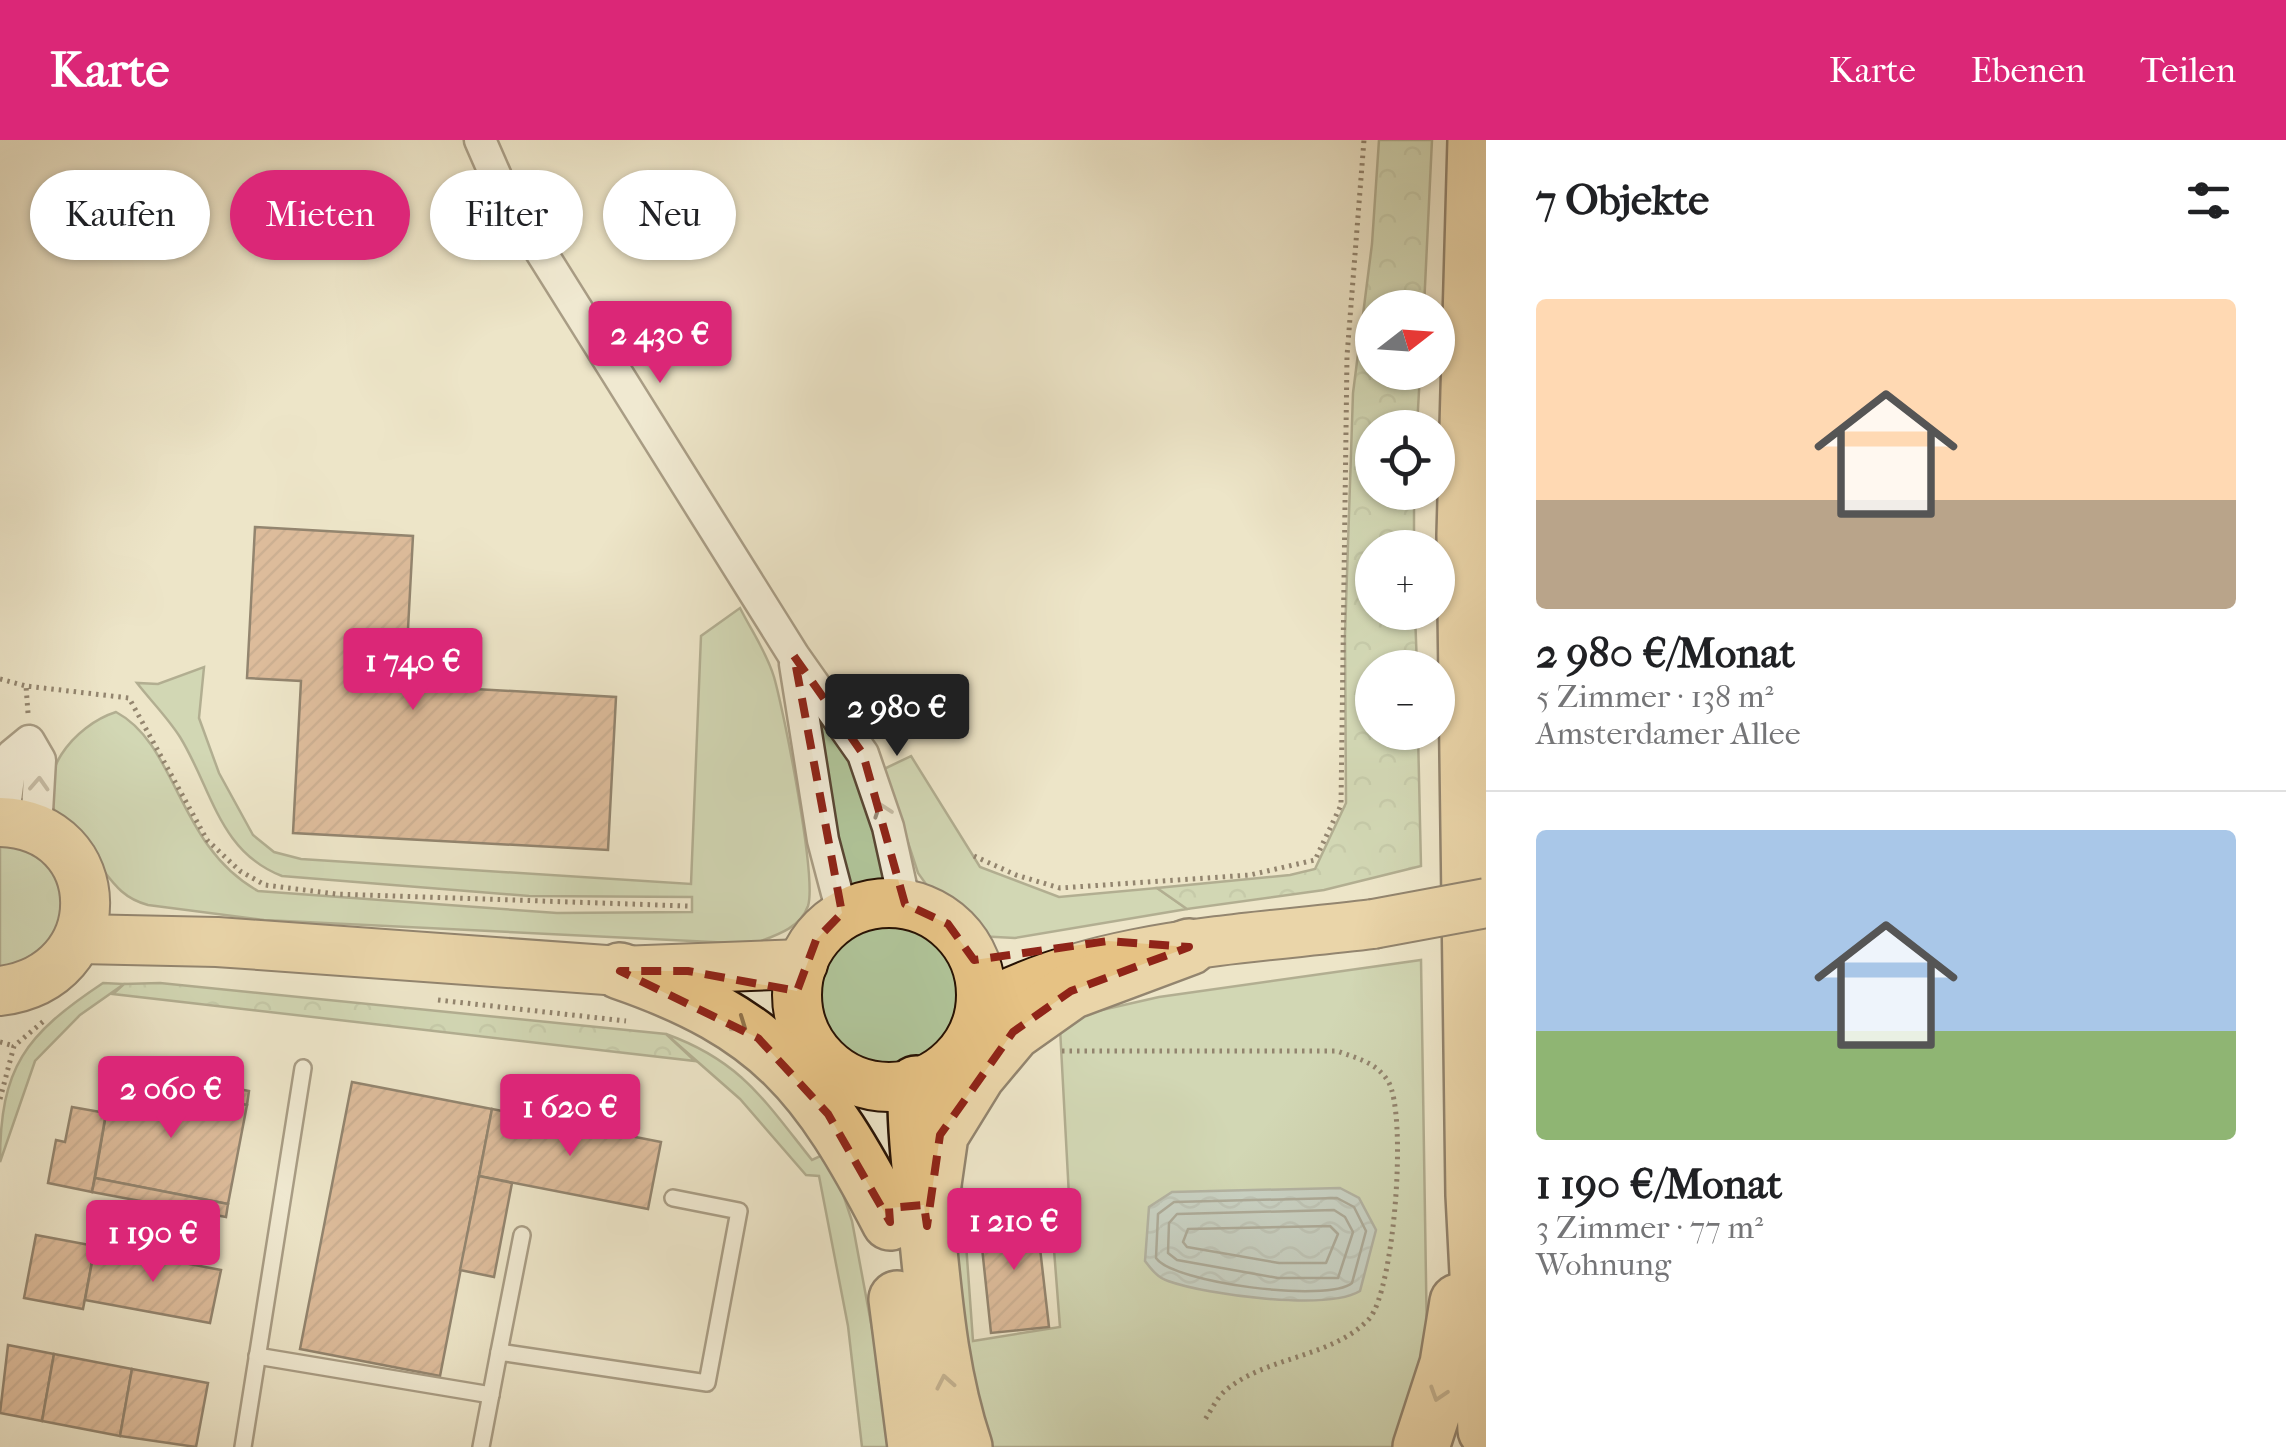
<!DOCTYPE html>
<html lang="de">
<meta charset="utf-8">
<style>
body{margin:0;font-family:"IM FELL French Canon",serif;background:#f2f2f2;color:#202124;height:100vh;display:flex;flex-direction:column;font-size:38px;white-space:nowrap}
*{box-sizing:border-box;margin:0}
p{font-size:32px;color:#757577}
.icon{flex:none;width:55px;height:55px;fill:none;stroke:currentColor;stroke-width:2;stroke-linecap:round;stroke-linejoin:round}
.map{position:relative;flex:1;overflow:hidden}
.drawer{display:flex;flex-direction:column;background:#fff;width:800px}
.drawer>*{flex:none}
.guide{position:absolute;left:30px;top:30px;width:950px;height:90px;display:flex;gap:20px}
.needle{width:65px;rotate:73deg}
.buttons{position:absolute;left:1355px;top:150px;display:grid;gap:20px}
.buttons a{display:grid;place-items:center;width:100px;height:100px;border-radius:50%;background:#fff;box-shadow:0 2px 8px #0004;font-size:50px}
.price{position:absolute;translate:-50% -85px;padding:0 22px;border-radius:10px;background:#db2777;color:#fff;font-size:32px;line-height:65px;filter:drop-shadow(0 2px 5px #0008)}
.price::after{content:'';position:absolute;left:50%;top:60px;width:30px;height:22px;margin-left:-15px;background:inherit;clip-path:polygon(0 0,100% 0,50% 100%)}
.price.current{background:#222;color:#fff}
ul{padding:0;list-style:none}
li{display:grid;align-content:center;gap:20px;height:530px;padding:0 50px}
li+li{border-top:2px solid #e0e0e0}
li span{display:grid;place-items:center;height:310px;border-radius:10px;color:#555}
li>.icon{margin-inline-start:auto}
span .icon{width:180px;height:180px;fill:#fffc;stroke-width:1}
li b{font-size:42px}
h2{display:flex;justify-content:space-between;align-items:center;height:120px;padding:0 50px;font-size:42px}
.pill{padding:0 35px;border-radius:45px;background:#fff;box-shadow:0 2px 8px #0004;font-size:35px;line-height:90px}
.pill.current{background:#db2777;color:#fff}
header{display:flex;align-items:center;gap:60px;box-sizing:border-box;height:140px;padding:0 50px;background:#db2777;color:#fff}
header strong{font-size:48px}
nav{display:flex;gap:55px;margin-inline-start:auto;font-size:35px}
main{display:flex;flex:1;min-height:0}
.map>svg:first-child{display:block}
.grass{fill:#b1c69b;stroke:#6c6c4f;stroke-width:2.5}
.forest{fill:url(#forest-crowns);stroke:#6c6c4f;stroke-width:2.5}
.water{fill:url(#water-waves);stroke:#6f7875;stroke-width:2.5}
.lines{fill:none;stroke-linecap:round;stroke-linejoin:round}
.shore{stroke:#626662;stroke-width:2.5}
.building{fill:url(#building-hatch);stroke:#261103;stroke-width:2.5}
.lane-casing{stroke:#584634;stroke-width:20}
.street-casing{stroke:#584634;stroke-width:35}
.primary-casing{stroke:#261103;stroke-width:52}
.highway-casing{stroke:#261103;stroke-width:60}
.path{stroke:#261103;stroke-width:5;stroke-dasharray:2.5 5;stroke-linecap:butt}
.lane{stroke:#f3eedb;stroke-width:15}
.street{stroke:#f3eedb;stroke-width:30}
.primary{stroke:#e6c284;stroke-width:48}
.highway{stroke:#e6c284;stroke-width:55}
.primary-bridge-casing{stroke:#261103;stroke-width:52;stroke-linecap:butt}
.primary-bridge{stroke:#e6c284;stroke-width:48}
.oneway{stroke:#978b7a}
.oneway2{stroke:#90724a}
.marked{fill:none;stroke:#8f2418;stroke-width:8;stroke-dasharray:20 12;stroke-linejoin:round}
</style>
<header>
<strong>Karte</strong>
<nav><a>Karte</a><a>Ebenen</a><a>Teilen</a></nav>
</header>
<main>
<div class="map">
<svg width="1486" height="1307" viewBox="0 0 1486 1307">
<defs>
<pattern id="forest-crowns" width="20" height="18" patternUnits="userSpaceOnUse" patternTransform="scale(2.5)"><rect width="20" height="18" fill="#b1c69b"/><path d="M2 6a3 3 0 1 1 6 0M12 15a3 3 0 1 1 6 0" fill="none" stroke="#98a984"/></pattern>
<pattern id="water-waves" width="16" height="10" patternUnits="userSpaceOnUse" patternTransform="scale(2.5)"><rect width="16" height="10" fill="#9fbcc1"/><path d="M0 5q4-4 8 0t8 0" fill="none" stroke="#89a1a4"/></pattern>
<pattern id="building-hatch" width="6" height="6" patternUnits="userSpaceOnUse" patternTransform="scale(2.5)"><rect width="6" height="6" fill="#cb8964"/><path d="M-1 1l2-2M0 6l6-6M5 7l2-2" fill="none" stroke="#a56f50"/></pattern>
</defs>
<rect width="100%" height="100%" fill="#ede5c8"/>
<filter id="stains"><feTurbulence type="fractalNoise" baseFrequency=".002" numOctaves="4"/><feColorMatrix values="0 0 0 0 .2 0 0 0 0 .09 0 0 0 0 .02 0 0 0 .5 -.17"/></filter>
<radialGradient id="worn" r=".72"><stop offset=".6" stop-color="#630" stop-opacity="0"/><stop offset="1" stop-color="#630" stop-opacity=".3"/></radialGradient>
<g class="grass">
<path d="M740 468C751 490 767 513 774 537 784 572 817 738 808 766 800 789 774 796 753 804L264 780 148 765C121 758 112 741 96 721 85 707 69 695 60 681 30 636 75 585 116 572 178 605 177 706 258 751L557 773 692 772V757L529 756 282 736C219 712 212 649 180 597 168 578 151 561 137 543L158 544 204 527 199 578 219 633 253 695 274 712 301 719 691 744 701 496Z"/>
<polygon points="811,560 852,620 867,656 887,746 849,750"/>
<polygon points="911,616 980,727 1059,757 1157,748 1187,769 1015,798 977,796 936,758 918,733 884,629"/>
<polygon points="0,696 53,718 70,787 0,838"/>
<circle cx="889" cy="854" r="75"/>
<polygon points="1421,820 1427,1203 1399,1307 986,1307 951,1114 960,1020 973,1201 1060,1187 1052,1084 1070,1075 1060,888 1093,872 1159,857"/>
<path d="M103 843 124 844 80 875 35 921 0 1022C0 927 25 895 103 843Z"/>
<path d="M666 894C741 921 764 960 812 1020L829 1012 852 1081 894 1307H862L848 1186 819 1036 806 1035 740 959Z"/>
</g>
<g class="forest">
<polygon points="1379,0 1432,0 1424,167 1372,168 1372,232 1420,233 1417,287 1372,288 1372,352 1414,353 1414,407 1372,408 1372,472 1415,473 1417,527 1372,528 1372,592 1418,593 1421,726 1324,750 1187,769 1157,748 1290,735 1315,729 1346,663 1345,495 1353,253 1372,104"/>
<polygon points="160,843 666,894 695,921 113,854 124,844"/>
</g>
<path class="water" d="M1340 1048 1359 1058 1376 1090 1360 1151C1327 1171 1207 1155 1168 1141 1158 1138 1151 1129 1145 1121L1149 1067 1172 1052Z"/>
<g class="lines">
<g class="shore">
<path d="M1337 1058 1354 1067 1366 1091 1352 1143C1328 1163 1173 1143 1156 1118L1158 1074 1174 1062Z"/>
<polygon points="1334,1070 1345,1077 1353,1092 1338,1138 1278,1138 1177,1120 1168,1113 1169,1083 1177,1074"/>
<polygon points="1330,1086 1338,1094 1326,1123 1279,1123 1187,1107 1183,1102 1188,1089"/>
</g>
</g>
<g class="building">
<polygon points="255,387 413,396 405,545 616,557 608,710 293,693 301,541 247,538"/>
<polygon points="115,925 249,951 247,965 112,939"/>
<polygon points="112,939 247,965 228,1064 95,1038"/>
<polygon points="352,942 492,969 440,1236 300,1209"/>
<polygon points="72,967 106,973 92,1052 48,1043 56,1000 65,1002"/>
<polygon points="492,969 661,1002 648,1069 479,1036"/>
<polygon points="479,1036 512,1043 494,1137 460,1130"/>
<polygon points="95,1038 228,1064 226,1077 92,1052"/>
<polygon points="1036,1073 1049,1187 991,1193 979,1079"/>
<polygon points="36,1095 95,1106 83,1169 24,1158"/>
<polygon points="95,1106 221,1130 210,1183 85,1160"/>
<polygon points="8,1205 54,1214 42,1281 0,1273"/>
<polygon points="54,1214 132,1229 120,1296 42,1281"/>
<polygon points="132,1229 208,1243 196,1307 120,1296"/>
</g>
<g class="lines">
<defs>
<g id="lane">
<polyline points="499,1212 522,1095"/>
<polyline points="257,1216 491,1255"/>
<polyline points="243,1307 303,928"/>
<polyline points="481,1307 499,1212 707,1243 739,1071 673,1058"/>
</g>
<g id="street">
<polyline points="480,0 501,48 794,516 863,614 888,687 905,764"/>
<polyline points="795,524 823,700 843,776"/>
<polyline points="3,682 12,615 29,601 40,620 36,689"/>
</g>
<g id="primary">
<path d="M0 682C112 685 115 837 0 851"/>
<circle cx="889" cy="855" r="92"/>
<polyline points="80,799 217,802 620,831 803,824"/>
<path d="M981 867C1098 803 1243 800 1373 784"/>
</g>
<g id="highway">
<polyline points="1476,0 1465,395 1474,1055 1486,1290"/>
<path d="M620 831C771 883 818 943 890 1082"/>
<path d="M916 944C915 990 921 1035 926 1081 934 1159 939 1232 964 1307"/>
<polyline points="927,1086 940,995 977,935 1013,892 1071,851 1189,807"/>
<polyline points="897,1159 916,1307"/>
<polyline points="1421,1307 1448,1224 1458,1162"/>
</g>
</defs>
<use href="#lane" class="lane-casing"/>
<use href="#street" class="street-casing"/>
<use href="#primary" class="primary-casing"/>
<use href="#highway" class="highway-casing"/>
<g class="path">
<polyline points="0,539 26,546"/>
<polyline points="28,573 26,546 129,558 207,700 240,731 265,745 336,754 688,766"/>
<polyline points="974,716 1016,735 1060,748 1250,735 1315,720 1341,665 1347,216 1364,0"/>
<polyline points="438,860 626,881"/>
<polyline points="0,902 14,906"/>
<path d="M1062 911H1337C1356 918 1376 922 1388 941 1408 975 1394 1151 1369 1179 1332 1218 1267 1216 1226 1250 1217 1257 1211 1271 1204 1281"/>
<polyline points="0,959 14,906 45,880"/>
</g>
<use href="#lane" class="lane"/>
<use href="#street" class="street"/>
<use href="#primary" class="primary"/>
<use href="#highway" class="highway"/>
<defs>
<polyline id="primary-bridge" points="1373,784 1486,763"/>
</defs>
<use href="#primary-bridge" class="primary-bridge-casing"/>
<use href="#primary-bridge" class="primary-bridge"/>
</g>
<defs><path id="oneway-chevron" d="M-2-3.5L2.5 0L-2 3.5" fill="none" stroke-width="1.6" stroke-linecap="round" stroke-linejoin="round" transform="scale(2.5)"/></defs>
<g class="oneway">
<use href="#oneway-chevron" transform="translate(39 644) rotate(-87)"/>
<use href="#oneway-chevron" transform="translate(882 670) rotate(-109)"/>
</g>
<g class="oneway2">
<use href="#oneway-chevron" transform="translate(740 885) rotate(35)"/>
<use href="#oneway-chevron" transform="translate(945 1242) rotate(-101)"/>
<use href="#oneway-chevron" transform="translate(1438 1254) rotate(108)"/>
</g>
<path d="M0 0H1486V1307H0ZM794 516 863 614 905 764 948 784 974 820 1108 801 1189 807 1071 851 1013 892 940 995 927 1086 924 1065 889 1068 890 1082 828 974 758 898 620 831H688L797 851 816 800 842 773Z" fill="#ede5c8" fill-opacity=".55" fill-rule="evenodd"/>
<path class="marked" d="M794 516 863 614 905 764 948 784 974 820 1108 801 1189 807 1071 851 1013 892 940 995 927 1086 924 1065 889 1068 890 1082 828 974 758 898 620 831H688L797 851 816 800 842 773Z"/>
<rect width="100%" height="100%" filter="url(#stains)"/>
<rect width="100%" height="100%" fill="url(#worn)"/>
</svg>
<div class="buttons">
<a><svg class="needle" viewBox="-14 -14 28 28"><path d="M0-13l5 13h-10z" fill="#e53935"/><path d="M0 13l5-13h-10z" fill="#757577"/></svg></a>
<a><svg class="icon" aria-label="locate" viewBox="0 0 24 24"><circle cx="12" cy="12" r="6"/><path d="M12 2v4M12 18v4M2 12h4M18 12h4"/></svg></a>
<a>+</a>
<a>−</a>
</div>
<b class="price" style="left:660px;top:246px">2 430 €</b>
<b class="price" style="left:413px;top:573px">1 740 €</b>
<b class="price current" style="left:897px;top:619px">2 980 €</b>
<b class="price" style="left:171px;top:1001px">2 060 €</b>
<b class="price" style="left:570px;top:1019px">1 620 €</b>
<b class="price" style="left:1014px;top:1133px">1 210 €</b>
<b class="price" style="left:153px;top:1145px">1 190 €</b>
<div class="guide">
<a class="pill">Kaufen</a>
<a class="pill current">Mieten</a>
<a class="pill">Filter</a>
<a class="pill">Neu</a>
</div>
</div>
<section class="drawer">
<h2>7 Objekte<svg class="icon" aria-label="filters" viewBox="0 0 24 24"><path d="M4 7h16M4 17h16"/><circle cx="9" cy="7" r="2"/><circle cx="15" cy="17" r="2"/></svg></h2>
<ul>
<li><span style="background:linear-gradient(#ffd9b3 65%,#b9a48a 0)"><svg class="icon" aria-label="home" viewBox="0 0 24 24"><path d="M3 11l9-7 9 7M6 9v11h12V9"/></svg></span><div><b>2 980 €/Monat</b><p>5 Zimmer · 138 m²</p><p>Amsterdamer Allee</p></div></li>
<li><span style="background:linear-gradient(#a9c7e8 65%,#8fb573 0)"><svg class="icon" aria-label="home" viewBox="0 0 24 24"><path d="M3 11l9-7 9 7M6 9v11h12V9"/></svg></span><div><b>1 190 €/Monat</b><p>3 Zimmer · 77 m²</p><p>Wohnung</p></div></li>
</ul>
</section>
</main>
